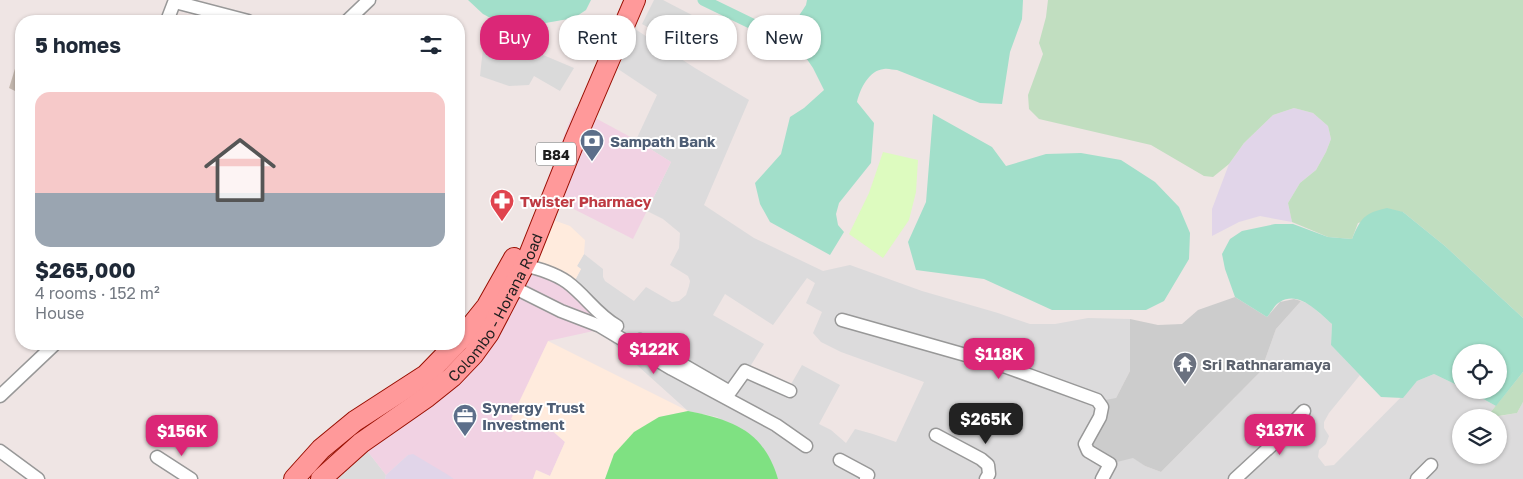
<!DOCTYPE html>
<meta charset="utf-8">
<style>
body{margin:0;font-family:"Golos Text",sans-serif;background:#f2f2f3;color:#1f2937;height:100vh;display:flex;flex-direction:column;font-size:19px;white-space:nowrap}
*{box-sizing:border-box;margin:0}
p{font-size:16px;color:#747a83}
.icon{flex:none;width:28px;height:28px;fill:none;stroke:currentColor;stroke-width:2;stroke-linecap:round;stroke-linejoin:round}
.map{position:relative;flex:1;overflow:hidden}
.panel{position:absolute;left:15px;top:15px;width:450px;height:335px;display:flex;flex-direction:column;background:#fff;border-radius:20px;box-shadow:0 1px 4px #0004}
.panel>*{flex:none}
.top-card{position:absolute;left:480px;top:15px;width:475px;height:45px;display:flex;gap:10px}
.fabs{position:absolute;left:1452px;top:344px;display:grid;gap:10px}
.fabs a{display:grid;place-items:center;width:55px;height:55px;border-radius:50%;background:#fff;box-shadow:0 1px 4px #0004;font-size:25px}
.price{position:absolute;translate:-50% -42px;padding:0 11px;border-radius:10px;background:#db2777;color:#fff;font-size:16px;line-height:32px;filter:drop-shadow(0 1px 2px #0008)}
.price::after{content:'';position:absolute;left:50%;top:30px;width:15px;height:11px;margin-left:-8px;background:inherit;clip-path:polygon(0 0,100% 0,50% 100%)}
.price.current{background:#222;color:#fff}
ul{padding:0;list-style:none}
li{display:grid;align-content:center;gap:10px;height:265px;padding:0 20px}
li span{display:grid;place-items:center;height:155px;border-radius:15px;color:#555}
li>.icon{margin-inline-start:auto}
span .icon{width:90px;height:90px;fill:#fffc;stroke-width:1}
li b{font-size:21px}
h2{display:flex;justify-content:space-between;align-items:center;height:60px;padding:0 20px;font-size:21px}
.pill{padding:0 18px;border-radius:20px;background:#fff;box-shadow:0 1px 4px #0004;font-size:18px;line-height:45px}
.pill.current{background:#db2777;color:#fff}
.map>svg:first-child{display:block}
.residential{fill:#dcdbdc;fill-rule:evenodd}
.commercial{fill:#f1d2e3}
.industrial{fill:#e1d5e9}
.education{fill:#ffebdd}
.religious{fill:#ccc}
.construction{fill:#c4b8af}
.wetland{fill:#c1dec0}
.park{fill:#ddfbbf}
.pitch{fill:#7fe182}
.parking{fill:#dadada}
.water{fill:#a2dfca}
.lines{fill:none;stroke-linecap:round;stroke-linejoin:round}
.canal{stroke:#a2dfca;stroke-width:11}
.minor-casing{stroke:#989898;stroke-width:15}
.primary-casing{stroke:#980e00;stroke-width:22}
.minor{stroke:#fff;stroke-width:12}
.primary{stroke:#ff999a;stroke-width:20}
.labels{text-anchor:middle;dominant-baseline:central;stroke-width:4;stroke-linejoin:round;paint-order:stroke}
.shield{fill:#fff;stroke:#626262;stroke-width:1}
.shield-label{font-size:14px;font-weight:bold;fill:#1e1e1e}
.service-label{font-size:15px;font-weight:bold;fill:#4e5e75;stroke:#fff;text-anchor:start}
.health-label{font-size:15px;font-weight:bold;fill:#be3a42;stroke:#fff;text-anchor:start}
.street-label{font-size:15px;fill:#1e1e1e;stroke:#fff}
.worship-label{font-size:15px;font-weight:bold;fill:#5b616d;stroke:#fff;text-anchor:start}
</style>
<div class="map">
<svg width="1523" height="479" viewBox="0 0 1523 479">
<rect width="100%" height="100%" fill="#efe5e4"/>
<g class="residential">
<path d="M635 29 695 68 749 100 704 205 754 238 823 271 850 265 922 291 998 313 1030 324H1055L1088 318 1130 319V371L1116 398 1133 457 1145 466 1161 472 1261 371 1276 329 1301 301 1309 304 1332 324 1331 345 1360 375 1329 413 1324 422V428L1329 436 1326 444 1319 450 1318 457 1325 466 1334 465 1417 381 1434 374 1461 387V390H1467L1496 406 1486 417 1461 418V455H1499V418L1495 417 1517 413 1523 402V479H778L765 450 717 417 688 411 598 330 572 286 581 269 577 266 584 254 603 269V277L605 281 634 301 646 287 672 302 679 301 686 295 689 286 690 281 688 276 670 265 679 248 680 233 663 219 647 211 671 162 636 140 657 95 618 69ZM807 278 815 283 806 303 822 312 813 333 821 342 841 352 924 382 896 442 873 434 855 429 846 443 831 430 819 424 840 385 802 365 790 386 748 370 764 344 713 315 725 294 773 325Z"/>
<polygon points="361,443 386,475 385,479 321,479"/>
</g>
<g class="commercial">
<polygon points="575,107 636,140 671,162 633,239 542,193"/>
<polygon points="519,259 555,274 604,319 598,330 548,341 544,424 565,442 550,476 537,470 533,479 454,479 408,455 386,475 361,443 480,345"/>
</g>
<g class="industrial">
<polygon points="1294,108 1313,113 1328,126 1331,139 1326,152 1316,170 1300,183 1288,203 1292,222 1260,216 1239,222 1212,236 1212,209 1229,164 1244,143 1273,115"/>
<polygon points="413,454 445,473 454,479 385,479 386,475 408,455"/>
</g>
<g class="education">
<polygon points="535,210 556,221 570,226 585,240 584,254 577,266 581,269 572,286 519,259"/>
<polygon points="548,341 688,411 659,417 614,454 605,479 533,479 536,470 550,476 565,442 545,424 538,432 511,419"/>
</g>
<polygon class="religious" points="1235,297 1267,317 1280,302 1294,299 1301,301 1276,329 1261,371 1161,472 1145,466 1133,458 1113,463 1088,444 1100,401 1116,398 1130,371 1130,319 1158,325 1182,324 1198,310"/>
<polygon class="construction" points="18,59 21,60 21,94 9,88"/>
<g class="wetland">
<polygon points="1048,0 1523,0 1523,318 1445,246 1403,212 1358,223 1352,239 1328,237 1292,222 1288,203 1300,183 1316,170 1326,152 1331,139 1328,126 1313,113 1294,108 1273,115 1244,143 1229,164 1213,177 1204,176 1151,145 1039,119 1029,109 1028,95 1043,54 1039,43 1046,17"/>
<polygon points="1523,372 1523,402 1517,413 1486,418"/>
</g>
<polygon class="park" points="883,152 918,160 916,192 909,220 883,258 849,234 869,193"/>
<path class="pitch" d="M688 411C733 420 764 431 778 479H605L614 454 634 432 659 417Z"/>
<g class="parking">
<polygon points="654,0 663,0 713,26 697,54 642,24"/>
<polygon points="483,48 536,52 574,68 560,91 534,76 529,85 509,86 480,76"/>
</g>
<g class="water">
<polygon points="468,0 591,0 586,10 574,18 511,29 483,14"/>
<path d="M807 0H1023L1022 19 1010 52 1002 104 980 103 897 70C893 70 888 68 884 69 869 70 860 89 857 102L874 123 871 163 839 203 836 214 838 225 844 232 830 255 770 222 760 204 755 183 781 154 790 117 804 108 824 90 813 68 798 46 800 39 789 31 806 5Z"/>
<polygon points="933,114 992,147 1006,166 1046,154 1081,153 1121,160 1155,182 1179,207 1190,233 1189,259 1164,301 1146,310 1052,310 984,279 916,270 908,242 926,202"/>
<path d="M1387 208 1403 212 1445 246 1523 318V372L1496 406 1467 390H1499V352H1461V387L1434 374 1417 381 1403 398 1381 397 1331 345 1332 324C1319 313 1299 290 1280 302 1275 304 1271 313 1267 317L1235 297 1225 269 1222 254 1230 239 1242 231 1275 224H1293L1328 237 1352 239C1361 218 1364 213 1387 208Z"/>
</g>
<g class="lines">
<polyline class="canal" points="703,0 798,46"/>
<defs>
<g id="minor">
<polyline points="175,2 248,21"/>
<polyline points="167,21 175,0"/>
<polyline points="347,21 369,0"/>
<path d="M524 265C539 269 554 273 567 282 585 295 597 315 617 326"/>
<polyline points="513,287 561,311 600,326 672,369 776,425 806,446"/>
<polyline points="842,320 1001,365 1097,400 1102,407 1100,417 1085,444 1088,451 1110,464 1102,479"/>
<polyline points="640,340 730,392 745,371 790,391"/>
<polyline points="0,396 55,344"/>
<polyline points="936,435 981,459 988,465 989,474 986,479"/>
<polyline points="0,451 38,479"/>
<polyline points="157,457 191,479"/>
<polyline points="840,460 868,475 866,479"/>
<polyline points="1235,479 1273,444 1304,411"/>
<polyline points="1417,479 1431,465"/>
</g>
<g id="primary">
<polyline points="459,341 487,306 514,258"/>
<polyline points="294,479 321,449 355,421 426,375 456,344"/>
<path id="s1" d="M321 479 361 443 427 397 452 377 473 355 489 333 527 260 575 140 635 0"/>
</g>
</defs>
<use href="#minor" class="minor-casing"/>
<use href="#primary" class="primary-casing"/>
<use href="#minor" class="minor"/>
<use href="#primary" class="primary"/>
</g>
<defs>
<symbol id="bank-pin" viewBox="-11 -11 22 30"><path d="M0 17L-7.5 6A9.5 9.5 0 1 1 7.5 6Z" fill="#5c6f8a" stroke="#fff"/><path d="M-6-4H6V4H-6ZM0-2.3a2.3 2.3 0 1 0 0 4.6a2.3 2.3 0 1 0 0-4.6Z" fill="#fff"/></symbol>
<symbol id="pharmacy-pin" viewBox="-11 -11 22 30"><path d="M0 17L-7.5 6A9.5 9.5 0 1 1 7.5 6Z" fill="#e0444e" stroke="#fff"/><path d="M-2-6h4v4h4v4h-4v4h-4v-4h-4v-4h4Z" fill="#fff"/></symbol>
<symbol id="temple-pin" viewBox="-11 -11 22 30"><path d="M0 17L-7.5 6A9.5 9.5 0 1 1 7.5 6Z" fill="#6b7280" stroke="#fff"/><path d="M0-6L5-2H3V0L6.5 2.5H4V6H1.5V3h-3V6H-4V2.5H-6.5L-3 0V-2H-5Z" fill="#fff"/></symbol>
<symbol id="office-pin" viewBox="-11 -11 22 30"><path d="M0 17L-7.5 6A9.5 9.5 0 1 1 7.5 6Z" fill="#5c6f8a" stroke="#fff"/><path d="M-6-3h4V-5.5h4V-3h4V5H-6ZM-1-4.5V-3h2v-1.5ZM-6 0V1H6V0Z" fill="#fff"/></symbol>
</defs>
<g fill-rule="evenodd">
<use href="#bank-pin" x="578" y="127" width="28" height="38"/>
<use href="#pharmacy-pin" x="488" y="187" width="28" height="38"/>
<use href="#temple-pin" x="1171" y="350" width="28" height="38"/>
<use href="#office-pin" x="451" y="402" width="28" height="38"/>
</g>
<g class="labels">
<rect class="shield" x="536" y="142.5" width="40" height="23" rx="4"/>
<g class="shield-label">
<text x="556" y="154">B84</text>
</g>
<g class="service-label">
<text x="610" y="141">Sampath Bank</text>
<text x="482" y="407">Synergy Trust<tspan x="482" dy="17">Investment</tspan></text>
</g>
<g class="health-label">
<text x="520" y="201">Twister Pharmacy</text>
</g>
<g class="street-label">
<text stroke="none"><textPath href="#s1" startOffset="249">Colombo - Horana Road</textPath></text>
</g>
<g class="worship-label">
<text x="1202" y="364">Sri Rathnaramaya</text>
</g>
</g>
</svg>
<div class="fabs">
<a><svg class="icon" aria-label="locate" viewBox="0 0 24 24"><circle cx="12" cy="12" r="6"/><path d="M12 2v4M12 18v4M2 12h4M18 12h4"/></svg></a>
<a><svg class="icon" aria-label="layers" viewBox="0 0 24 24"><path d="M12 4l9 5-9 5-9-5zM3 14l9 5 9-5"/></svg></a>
</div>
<b class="price" style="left:654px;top:375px">$122K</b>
<b class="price" style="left:999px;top:380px">$118K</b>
<b class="price current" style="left:986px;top:445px">$265K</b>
<b class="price" style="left:1280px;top:456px">$137K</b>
<b class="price" style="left:182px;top:457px">$156K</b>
<div class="top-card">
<a class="pill current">Buy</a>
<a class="pill">Rent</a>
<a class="pill">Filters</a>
<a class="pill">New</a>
</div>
<section class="panel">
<h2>5 homes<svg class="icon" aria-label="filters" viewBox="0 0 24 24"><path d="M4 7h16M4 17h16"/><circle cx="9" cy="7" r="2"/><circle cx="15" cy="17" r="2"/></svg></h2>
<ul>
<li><span style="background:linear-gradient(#f6c9c9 65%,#9aa5b1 0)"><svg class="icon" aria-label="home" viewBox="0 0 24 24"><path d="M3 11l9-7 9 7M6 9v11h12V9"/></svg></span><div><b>$265,000</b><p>4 rooms · 152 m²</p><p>House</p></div></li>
</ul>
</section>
</div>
